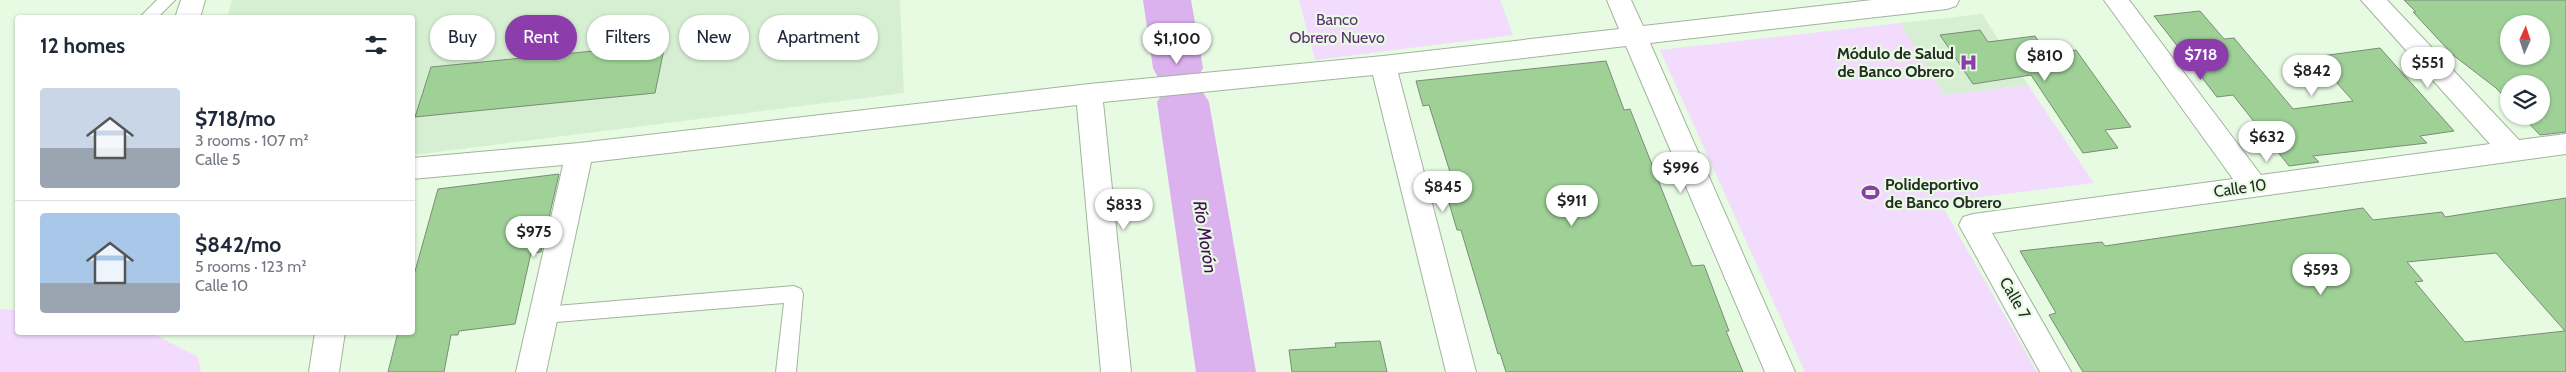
<!DOCTYPE html>
<meta charset="utf-8">
<style>
body{margin:0;font-family:Cabin,sans-serif;background:#f6f6f7;color:#1f2937;height:100vh;display:flex;flex-direction:column;font-size:19px;white-space:nowrap}
*{box-sizing:border-box;margin:0}
p{font-size:16px;color:#747a83}
.icon{flex:none;width:28px;height:28px;fill:none;stroke:currentColor;stroke-width:2;stroke-linecap:round;stroke-linejoin:round}
.map{position:relative;flex:1;overflow:hidden}
.details{position:absolute;left:15px;top:15px;width:400px;height:320px;display:flex;flex-direction:column;background:#fff;border-radius:5px;box-shadow:0 1px 4px #0004}
.details>*{flex:none}
.top-card{position:absolute;left:430px;top:15px;width:475px;height:45px;display:flex;gap:10px}
.needle{width:32px;rotate:3deg}
.controls{position:absolute;left:2500px;top:15px;display:grid;gap:10px}
.controls a{display:grid;place-items:center;width:50px;height:50px;border-radius:50%;background:#fff;box-shadow:0 1px 4px #0004;font-size:25px}
.price{position:absolute;translate:-50% -42px;padding:0 11px;border-radius:18px;background:#fff;color:#222;font-size:16px;line-height:32px;filter:drop-shadow(0 1px 2px #0008)}
.price::after{content:'';position:absolute;left:50%;top:30px;width:15px;height:11px;margin-left:-8px;background:inherit;clip-path:polygon(0 0,100% 0,50% 100%)}
.price.active{background:#8d3cac;color:#fff}
ul{padding:0;list-style:none}
li{display:flex;align-items:center;gap:15px;height:125px;padding:0 25px}
li+li{border-top:1px solid #e0e1e3}
li span{display:grid;place-items:center;flex:none;width:140px;height:100px;border-radius:5px;color:#555}
li>.icon{margin-inline-start:auto}
span .icon{width:60px;height:60px;fill:#fffc;stroke-width:1}
li b{font-size:21px}
h2{display:flex;justify-content:space-between;align-items:center;height:60px;padding:0 25px;font-size:21px}
.chip{padding:0 18px;border-radius:22px;background:#fff;box-shadow:0 1px 4px #0004;font-size:18px;line-height:45px}
.chip.active{background:#8d3cac;color:#fff}
.map>svg:first-child{display:block}
.built{fill:#d6efd2}
.green{fill:#f2dbfd}
.lines{fill:none;stroke-linecap:round;stroke-linejoin:round}
.river{fill:#dbb1ee;fill-rule:evenodd}
.building{fill:#9fd197;stroke:#7a8c77;fill-rule:evenodd}
.service-casing{stroke:#a1b49d;stroke-width:2}
.minor-casing{stroke:#a1b49d;stroke-width:2}
.service{fill:#fff;fill-rule:evenodd}
.minor{fill:#fff;fill-rule:evenodd}
.labels{text-anchor:middle;dominant-baseline:central;stroke-width:4.5;stroke-linejoin:round;paint-order:stroke}
.park-label{font-size:16px;fill:#612e76;stroke:#e7fbe3}
.poi-label{font-size:16px;font-weight:bold;fill:#242c23;stroke:#e7fbe3;text-anchor:end}
.street-label{font-size:16px;fill:#242c23;stroke:#e7fbe3}
.water-label{font-size:18px;font-style:italic;fill:#420b54;stroke:#e7fbe3}
</style>
<div class="map">
<svg width="2566" height="372" viewBox="0 0 2566 372">
<rect width="100%" height="100%" fill="#e7fbe3"/>
<g class="built">
<polygon points="232,0 900,0 904,93 413,155 412,18 227,18"/>
<polygon points="1982,14 2028,85 1944,95 1900,23"/>
</g>
<g class="green">
<polygon points="1299,0 1500,0 1513,35 1315,60"/>
<polygon points="1900,23 1944,95 2028,85 2094,183 1940,202 2037,372 1805,372 1660,50"/>
<polygon points="0,309 17,310 18,332 152,333 198,357 201,372 0,372"/>
</g>
<g class="lines">
<polygon class="river" points="1143,0 1191,0 1203,68 1196,81 1186,84 1201,89 1209,102 1256,372 1196,372 1157,102 1165,89 1175,85 1160,81 1153,68"/>
</g>
<g class="building">
<path d="M2404 0H2566V132L2540 135 2522 116H2541V84H2509V102L2496 88 2453 55 2413 12H2416ZM2509 24H2541V56H2509Z"/>
<polygon points="2200,11 2224,39 2234,38 2293,109 2353,101 2314,57 2380,48 2454,131 2420,136 2427,143 2313,156 2319,162 2289,166 2233,95 2217,97 2154,16"/>
<polygon points="1980,30 1988,42 2035,36 2047,54 2076,50 2131,127 2105,130 2118,148 2083,153 2031,75 1973,84 1940,35"/>
<polygon points="665,44 655,93 415,117 431,67"/>
<polygon points="1606,61 1624,110 1630,109 1692,266 1704,265 1729,331 1726,331 1743,372 1506,372 1500,353 1498,354 1461,230 1457,230 1445,189 1455,188 1429,105 1423,106 1416,81"/>
<polygon points="559,174 541,252 531,253 515,324 459,331 458,335 451,335 444,372 388,372 398,332 412,332 412,282 438,189"/>
<path d="M2566 198V372H2083L2049 315 2056 313 2020 251 2102 242 2105 246 2363 208 2373 220 2442 212 2445 217ZM2496 253 2565 331 2465 342 2415 282 2423 281 2407 262Z"/>
<polygon points="1380,341 1387,372 1292,372 1289,350 1336,347 1335,343"/>
</g>
<g class="lines">
<defs>
<g id="service">
<polygon points="157,0 175,0 157,18 139,18"/>
<polygon points="794,286 801,289 803,294 796,372 776,372 784,303 544,323 537,321 535,315 537,309 544,307"/>
</g>
<g id="minor">
<polygon points="181,0 205,0 200,18 175,18"/>
<polygon points="1607,0 1631,0 1643,26 1872,0 1959,0 1956,6 1947,9 1650,43 1795,372 1765,372 1626,46 1398,73 1476,372 1446,372 1373,75 1103,102 1131,372 1101,372 1077,105 591,162 546,372 516,372 563,165 412,179 412,158 579,143 1089,84 1383,56 1619,29"/>
<polygon points="2104,0 2129,0 2261,175 2490,144 2361,0 2387,0 2519,140 2566,134 2566,154 1992,233 2071,372 2040,372 1959,225 1963,217 1973,214 2233,179"/>
<polygon points="315,332 345,332 339,372 309,372"/>
</g>
</defs>
<use href="#service" class="service-casing"/>
<use href="#minor" class="minor-casing"/>
<use href="#service" class="service"/>
<use href="#minor" class="minor"/>
</g>
<defs>
<symbol id="hospital-bare" viewBox="-9 -9 18 18"><path d="M-5-5h3v3.5h4V-5h3V5h-3V1.5h-4V5h-3Z" fill="#8d3cac" stroke="#e7fbe3" stroke-width="2.5" paint-order="stroke"/></symbol>
<symbol id="stadium-bare" viewBox="-9 -9 18 18"><path d="M0-5a6.5 5 0 1 0 0 10a6.5 5 0 1 0 0-10ZM-3.5-1.8h7v3.6h-7Z" fill="#8d3cac" stroke="#e7fbe3" stroke-width="2.5" paint-order="stroke"/></symbol>
</defs>
<g fill-rule="evenodd">
<use href="#hospital-bare" x="1956" y="50" width="25" height="25"/>
<use href="#stadium-bare" x="1858" y="180" width="25" height="25"/>
</g>
<g class="labels">
<g class="park-label">
<text x="1337" y="19">Banco<tspan x="1337" dy="18">Obrero Nuevo</tspan></text>
</g>
<g class="poi-label">
<text x="1954" y="53">Módulo de Salud<tspan x="1954" dy="18">de Banco Obrero</tspan></text>
<text x="1885" y="184" text-anchor="start">Polideportivo<tspan x="1885" dy="18">de Banco Obrero</tspan></text>
</g>
<g class="street-label">
<text transform="translate(2240 188) rotate(-8)">Calle 10</text>
<text transform="translate(2015 298) rotate(60)">Calle 7</text>
</g>
<g class="water-label">
<text transform="translate(1205 237) rotate(81)">Río Morón</text>
</g>
</g>
</svg>
<div class="controls">
<a><svg class="needle" viewBox="-14 -14 28 28"><path d="M0-13l5 13h-10z" fill="#e53935"/><path d="M0 13l5-13h-10z" fill="#747a83"/></svg></a>
<a><svg class="icon" aria-label="layers" viewBox="0 0 24 24"><path d="M12 4l9 5-9 5-9-5zM3 14l9 5 9-5"/></svg></a>
</div>
<b class="price" style="left:1177px;top:65px">$1,100</b>
<b class="price active" style="left:2201px;top:81px">$718</b>
<b class="price" style="left:2045px;top:82px">$810</b>
<b class="price" style="left:2428px;top:89px">$551</b>
<b class="price" style="left:2312px;top:97px">$842</b>
<b class="price" style="left:2267px;top:163px">$632</b>
<b class="price" style="left:1681px;top:194px">$996</b>
<b class="price" style="left:1443px;top:213px">$845</b>
<b class="price" style="left:1572px;top:227px">$911</b>
<b class="price" style="left:1124px;top:231px">$833</b>
<b class="price" style="left:534px;top:258px">$975</b>
<b class="price" style="left:2321px;top:296px">$593</b>
<div class="top-card">
<a class="chip">Buy</a>
<a class="chip active">Rent</a>
<a class="chip">Filters</a>
<a class="chip">New</a>
<a class="chip">Apartment</a>
</div>
<section class="details">
<h2>12 homes<svg class="icon" aria-label="filters" viewBox="0 0 24 24"><path d="M4 7h16M4 17h16"/><circle cx="9" cy="7" r="2"/><circle cx="15" cy="17" r="2"/></svg></h2>
<ul>
<li><span style="background:linear-gradient(#c9d6e8 60%,#9aa5b1 0)"><svg class="icon" aria-label="home" viewBox="0 0 24 24"><path d="M3 11l9-7 9 7M6 9v11h12V9"/></svg></span><div><b>$718/mo</b><p>3 rooms · 107 m²</p><p>Calle 5</p></div></li>
<li><span style="background:linear-gradient(#a9c7e8 70%,#9aa5b1 0)"><svg class="icon" aria-label="home" viewBox="0 0 24 24"><path d="M3 11l9-7 9 7M6 9v11h12V9"/></svg></span><div><b>$842/mo</b><p>5 rooms · 123 m²</p><p>Calle 10</p></div></li>
</ul>
</section>
</div>
